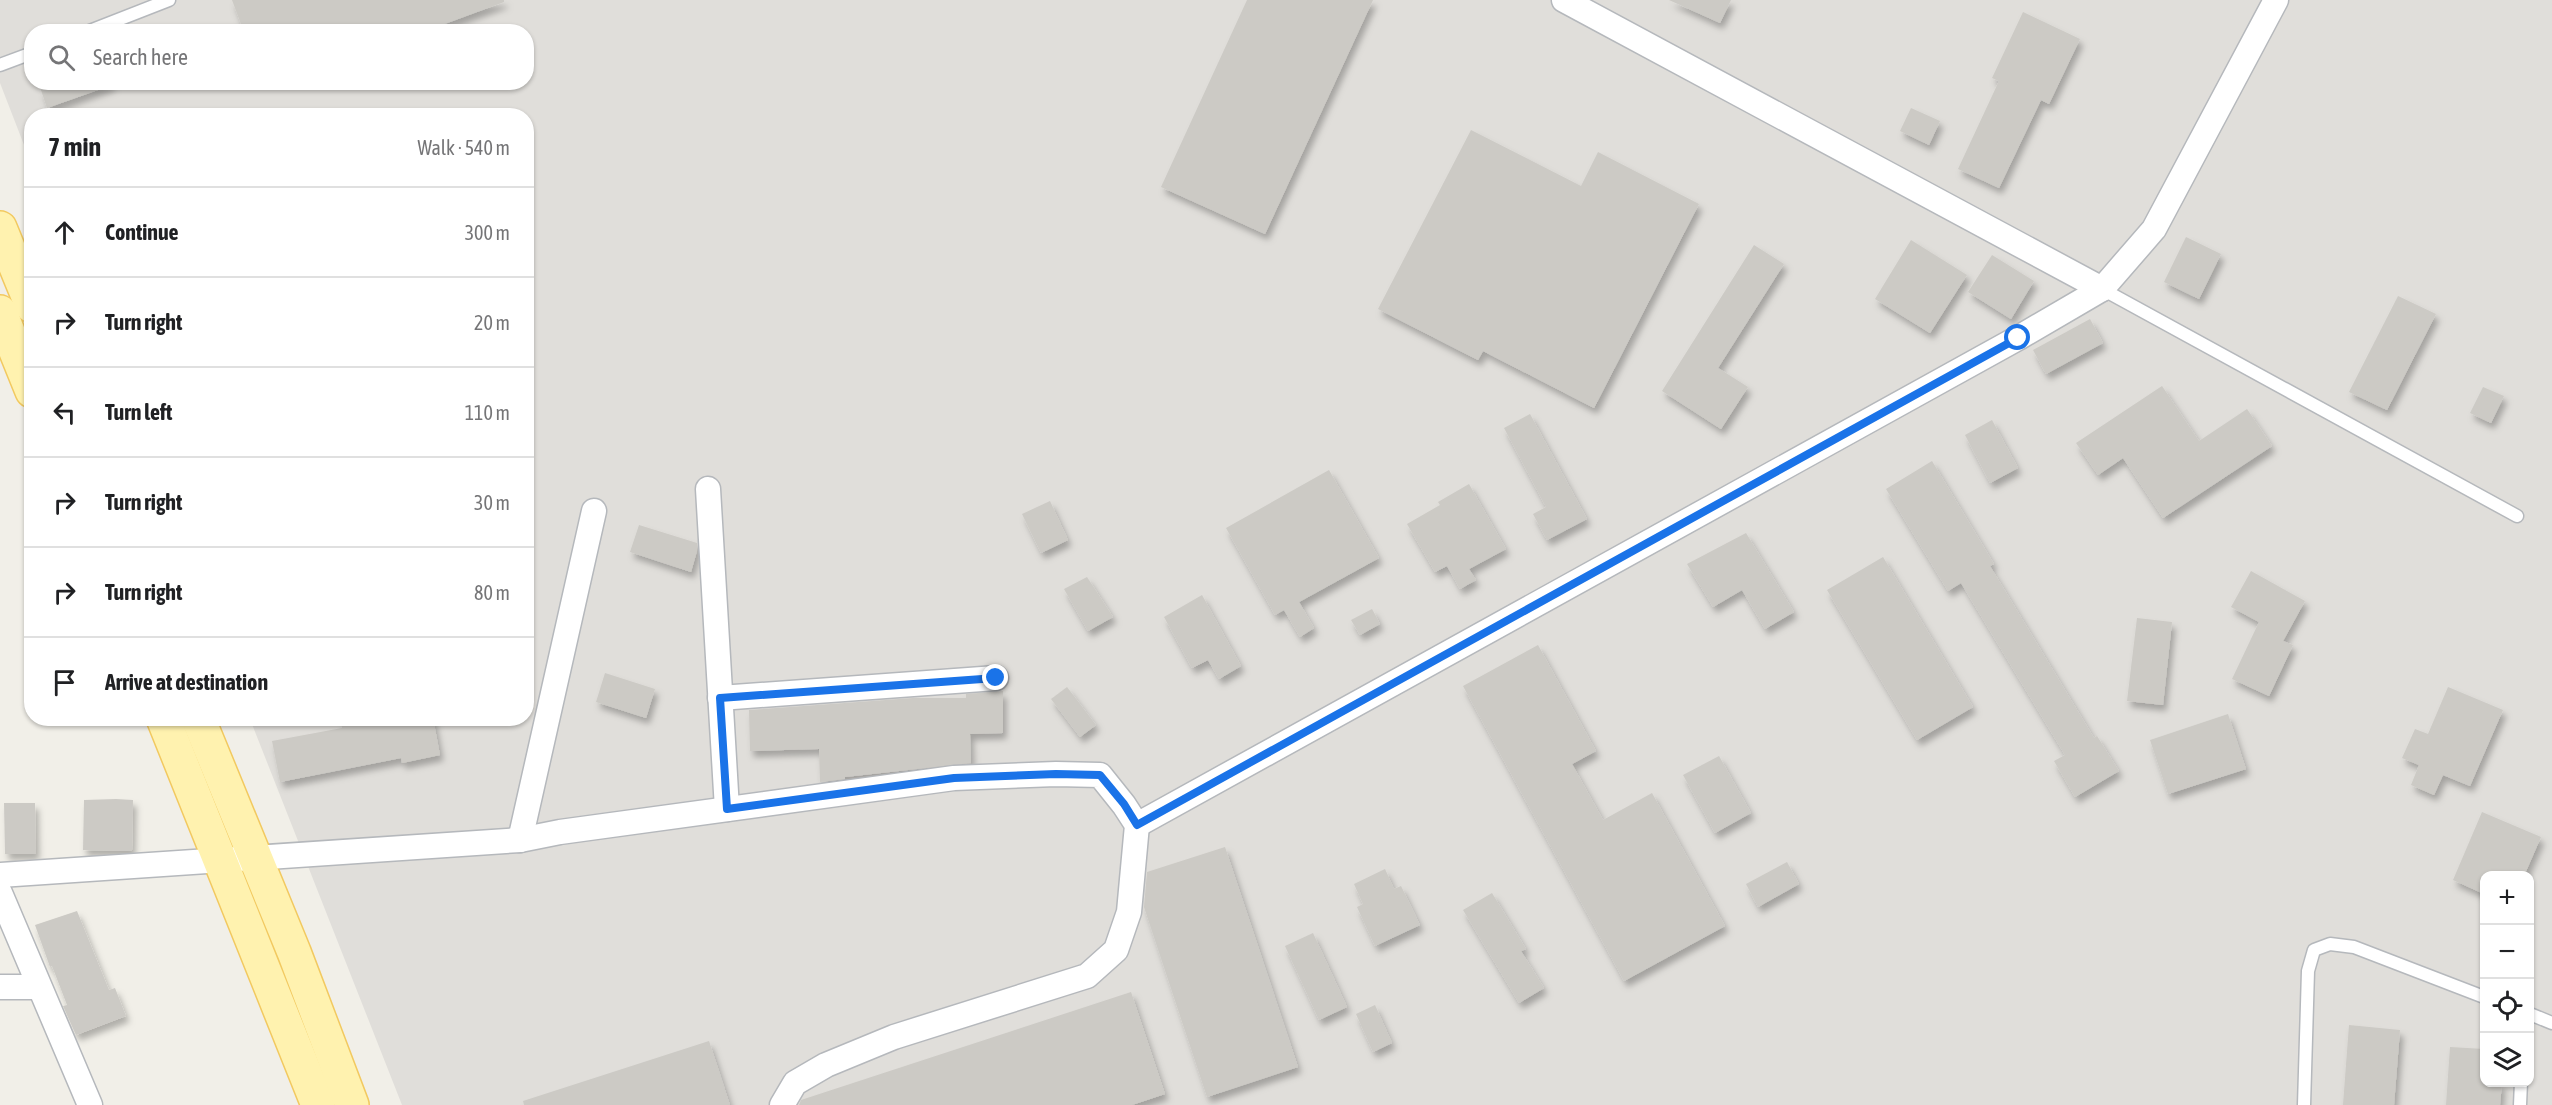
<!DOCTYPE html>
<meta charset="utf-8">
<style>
body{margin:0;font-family:"Asap Condensed",sans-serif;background:#f6f6f6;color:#202124}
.controls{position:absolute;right:18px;bottom:18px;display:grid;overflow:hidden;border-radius:12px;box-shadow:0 2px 4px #0004}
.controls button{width:54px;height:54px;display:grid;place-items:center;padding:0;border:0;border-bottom:2px solid #e0e0e0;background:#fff;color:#202124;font:30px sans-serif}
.stop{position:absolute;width:18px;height:18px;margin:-14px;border:4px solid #1a73e8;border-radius:50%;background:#fff}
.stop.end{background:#1a73e8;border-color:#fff;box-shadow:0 2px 6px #0008}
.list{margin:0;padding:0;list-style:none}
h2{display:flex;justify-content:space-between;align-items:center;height:78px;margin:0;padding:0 24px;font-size:26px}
h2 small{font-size:20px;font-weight:400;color:#757577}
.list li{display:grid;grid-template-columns:39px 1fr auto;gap:18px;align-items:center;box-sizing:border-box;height:90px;padding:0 24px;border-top:2px solid #e0e0e0}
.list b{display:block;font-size:22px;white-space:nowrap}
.list em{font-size:20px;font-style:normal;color:#757577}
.icon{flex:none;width:33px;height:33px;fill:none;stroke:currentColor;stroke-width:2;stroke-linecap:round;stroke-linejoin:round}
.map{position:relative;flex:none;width:2552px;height:1105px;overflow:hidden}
.search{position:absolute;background:#fff;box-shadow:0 2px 4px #0004;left:24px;top:24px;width:510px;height:66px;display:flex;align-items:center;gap:15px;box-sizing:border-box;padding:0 21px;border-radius:24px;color:#757577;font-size:22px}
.panel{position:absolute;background:#fff;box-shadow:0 2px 4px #0004;left:24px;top:108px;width:510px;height:618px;border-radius:24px}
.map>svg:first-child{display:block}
.industrial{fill:#e0deda;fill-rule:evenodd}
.building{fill:#cccac5;filter:url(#shadow)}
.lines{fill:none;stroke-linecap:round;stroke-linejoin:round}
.service-casing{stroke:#b5b8bc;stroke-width:15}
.minor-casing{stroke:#b5b8bc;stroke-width:27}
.primary-casing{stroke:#f2c960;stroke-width:36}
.service{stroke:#fff;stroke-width:12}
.minor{stroke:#fff;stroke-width:24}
.primary{stroke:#fff2af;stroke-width:33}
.route{stroke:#1a73e8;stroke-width:8}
</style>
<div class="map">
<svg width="2552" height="1105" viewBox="0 0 2552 1105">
<defs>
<filter id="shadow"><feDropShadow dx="3.5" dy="6" stdDeviation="3" flood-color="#0004"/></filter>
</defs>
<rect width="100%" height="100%" fill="#f1efe8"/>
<path class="industrial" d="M0,0H2552V1105H402L250,719L526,718V116H32L31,163L0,83ZM32,32H526V82H32ZM2484,876H2530V1082H2484Z"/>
<g class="building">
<polygon points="232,0 504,0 504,2 423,32 244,32"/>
<polygon points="1247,0 1373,0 1265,234 1161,187"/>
<polygon points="1669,0 1731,0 1720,23"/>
<polygon points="2023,12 2080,39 2049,104 2041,100 1999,188 1958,169 1999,81 1992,78"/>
<polygon points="62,82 112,82 112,85 47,108 41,90"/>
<polygon points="1911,108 1940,121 1929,145 1900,131"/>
<polygon points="1471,130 1581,186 1598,152 1699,204 1594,408 1483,351 1478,360 1378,309"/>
<polygon points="2186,237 2221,254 2199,299 2164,282"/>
<polygon points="1911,240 1967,275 1930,333 1875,299"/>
<polygon points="1754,245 1784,264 1718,368 1748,387 1721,429 1662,391"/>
<polygon points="1992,255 2034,281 2011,319 1968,292"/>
<polygon points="2398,296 2436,314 2387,410 2349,392"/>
<polygon points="2090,319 2103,343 2046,374 2033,350"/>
<polygon points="2162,386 2199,441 2247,409 2272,446 2163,518 2123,458 2098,475 2076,443"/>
<polygon points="2483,387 2504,396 2491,423 2470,413"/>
<polygon points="1530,414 1587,519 1547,540 1533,514 1546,507 1504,428"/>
<polygon points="1992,420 2018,468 1990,483 1965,435"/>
<polygon points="1932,461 1994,564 1990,566 2094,738 2097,736 2119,771 2075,797 2054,761 2065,755 1961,583 1948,591 1886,489"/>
<polygon points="1329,470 1379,558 1299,602 1314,628 1300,637 1284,610 1275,615 1226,528"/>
<polygon points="1469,484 1506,549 1469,569 1476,580 1460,589 1447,566 1435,572 1407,524 1440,505 1438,502"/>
<polygon points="1050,501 1068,540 1041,553 1022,514"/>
<polygon points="639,525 697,543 697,551 691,572 630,552"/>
<polygon points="1746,533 1794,612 1765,629 1742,590 1713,607 1687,564"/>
<polygon points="1883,557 1973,707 1917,740 1827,590"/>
<polygon points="2251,571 2305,601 2283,641 2293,645 2269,696 2232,679 2259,622 2231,607"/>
<polygon points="1087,577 1113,617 1088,631 1064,589"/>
<polygon points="1202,595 1241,666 1219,679 1208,660 1192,668 1164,617"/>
<polygon points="1372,609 1380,624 1360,635 1351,620"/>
<polygon points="2137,618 2172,622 2163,705 2127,701"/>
<polygon points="1538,645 1596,751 1572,764 1603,820 1652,793 1725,926 1624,981 1463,686"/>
<polygon points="605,673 655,689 646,718 596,702"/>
<polygon points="1067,687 1096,725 1080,737 1051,699"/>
<polygon points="2448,687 2503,710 2470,786 2443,775 2434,795 2411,785 2419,765 2402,758 2415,729 2428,734"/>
<polygon points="1003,691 1003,733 970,734 971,763 845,777 845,779 820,782 819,749 750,751 749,710 913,698 966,698 966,694"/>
<polygon points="2228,714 2246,769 2168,794 2150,740"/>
<polygon points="340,718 433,718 440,755 402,763 401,758 280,782 272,741 342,728"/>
<polygon points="1719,756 1751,813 1715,833 1683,775"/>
<polygon points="116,799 133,800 132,851 83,850 84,800"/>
<polygon points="4,803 35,803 36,854 5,854"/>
<polygon points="2482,812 2541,837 2524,876 2484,876 2484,894 2453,880"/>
<polygon points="1225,847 1298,1067 1207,1097 1144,907 1147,872"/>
<polygon points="1787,862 1799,884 1758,907 1746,884"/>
<polygon points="1385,869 1394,889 1401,886 1420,925 1375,946 1357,907 1363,904 1354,884"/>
<polygon points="1492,893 1526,949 1521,951 1544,988 1519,1003 1463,910"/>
<polygon points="77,911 109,990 115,988 126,1016 76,1035 63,1006 67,1005 52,966 50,967 35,925"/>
<polygon points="1313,933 1347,1007 1319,1020 1285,946"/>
<polygon points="1131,992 1165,1094 1132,1105 799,1105 801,1100"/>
<polygon points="1375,1005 1392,1043 1373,1052 1356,1014"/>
<polygon points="2349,1025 2400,1030 2394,1105 2343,1105"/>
<polygon points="709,1041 730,1105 524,1105 523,1101"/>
<polygon points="2450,1047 2484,1049 2484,1083 2502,1083 2500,1105 2446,1105"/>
</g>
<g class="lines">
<g class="service-casing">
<g id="service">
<polyline points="87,32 169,0"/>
<polyline points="0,65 32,53"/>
<polyline points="2102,289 2517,516"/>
<polyline points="2530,1014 2552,1023"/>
<polyline points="2304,1105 2308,971 2314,950 2330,944 2354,947 2484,997"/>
<polyline points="2520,1105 2521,1082"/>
</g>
</g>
<g class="minor-casing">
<g id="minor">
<polyline points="1564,0 2102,289"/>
<polyline points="708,489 727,809"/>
<polyline points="720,698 996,678"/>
<polyline points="1137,825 2018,338 2102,289 2154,229 2276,0"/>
<polyline points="520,840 594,511"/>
<polyline points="0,875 520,840 560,832 954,778 1056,774 1100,775 1124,805 1137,825 1129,912 1116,950 1087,976 894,1037 826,1065 795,1083 782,1105"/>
<polyline points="0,893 90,1105"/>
<polyline points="0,987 38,987"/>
</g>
</g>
<g class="primary-casing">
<g id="primary">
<polyline points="0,228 32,306"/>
<polyline points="0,312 32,391"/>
<polyline points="163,718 318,1105"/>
<polyline points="198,718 294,952 352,1105"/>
</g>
</g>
<use href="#service" class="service"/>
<use href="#minor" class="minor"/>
<use href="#primary" class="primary"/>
</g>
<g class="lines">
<polyline class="route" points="996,678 720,698 727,809 954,778 1056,774 1100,775 1124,804 1137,825 2018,338"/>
</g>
</svg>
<div class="controls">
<button>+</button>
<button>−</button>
<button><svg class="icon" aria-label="locate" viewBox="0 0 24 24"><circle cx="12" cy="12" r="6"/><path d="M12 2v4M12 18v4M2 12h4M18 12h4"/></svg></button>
<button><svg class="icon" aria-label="layers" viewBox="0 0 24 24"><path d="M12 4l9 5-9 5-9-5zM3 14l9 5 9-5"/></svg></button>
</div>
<div class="stop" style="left:2018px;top:338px"></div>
<div class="stop end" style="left:996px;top:678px"></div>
<div class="search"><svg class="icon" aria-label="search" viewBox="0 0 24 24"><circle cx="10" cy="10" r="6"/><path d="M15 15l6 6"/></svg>Search here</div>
<section class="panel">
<h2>7 min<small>Walk · 540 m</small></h2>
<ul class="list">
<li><svg class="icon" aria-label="ahead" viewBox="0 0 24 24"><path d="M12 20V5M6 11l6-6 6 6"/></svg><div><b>Continue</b></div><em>300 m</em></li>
<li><svg class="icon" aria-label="right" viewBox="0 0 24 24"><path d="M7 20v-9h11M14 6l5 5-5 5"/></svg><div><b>Turn right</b></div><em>20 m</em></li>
<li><svg class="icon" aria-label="left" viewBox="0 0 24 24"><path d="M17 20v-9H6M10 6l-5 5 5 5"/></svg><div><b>Turn left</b></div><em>110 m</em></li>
<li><svg class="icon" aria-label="right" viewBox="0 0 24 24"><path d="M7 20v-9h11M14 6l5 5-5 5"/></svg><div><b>Turn right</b></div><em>30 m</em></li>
<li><svg class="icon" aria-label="right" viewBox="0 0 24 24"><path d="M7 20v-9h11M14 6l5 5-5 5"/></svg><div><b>Turn right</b></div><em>80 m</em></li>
<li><svg class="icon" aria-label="arrive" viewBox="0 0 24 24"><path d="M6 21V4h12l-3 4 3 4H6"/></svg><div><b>Arrive at destination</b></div></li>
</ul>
</section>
</div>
